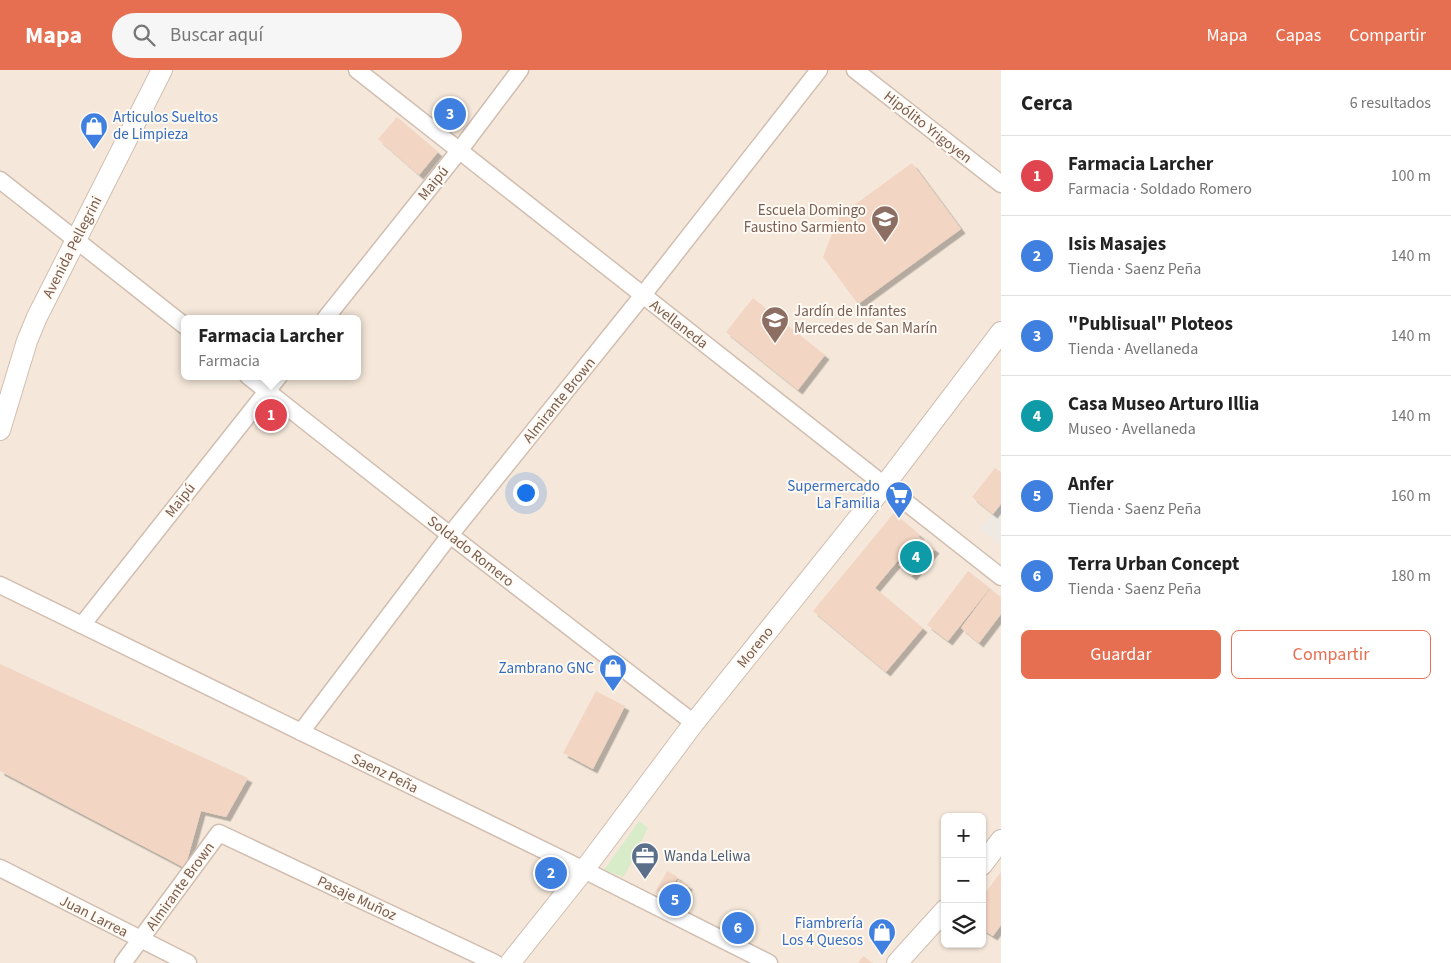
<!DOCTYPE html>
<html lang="es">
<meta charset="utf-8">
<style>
body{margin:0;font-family:"Source Sans 3",sans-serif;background:#f6f6f6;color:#222}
.controls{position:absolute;right:15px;bottom:15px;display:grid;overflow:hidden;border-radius:8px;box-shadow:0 1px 4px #0004}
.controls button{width:45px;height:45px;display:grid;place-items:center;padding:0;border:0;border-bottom:1px solid #e0e0e0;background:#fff;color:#222;font:25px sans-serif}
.you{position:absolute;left:525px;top:422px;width:18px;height:18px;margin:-12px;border:4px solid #fff;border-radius:50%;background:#1a73e8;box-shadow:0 0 0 8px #1a73e833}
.badge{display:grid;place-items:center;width:32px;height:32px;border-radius:50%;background:#e76f51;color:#fff;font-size:16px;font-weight:700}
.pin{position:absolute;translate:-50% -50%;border:2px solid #fff;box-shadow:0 1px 5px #0006}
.popup{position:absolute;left:181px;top:245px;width:180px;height:65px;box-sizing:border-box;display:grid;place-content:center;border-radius:8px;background:#fff;filter:drop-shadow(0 1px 4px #0005);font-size:16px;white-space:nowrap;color:#767676}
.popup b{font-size:19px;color:#222}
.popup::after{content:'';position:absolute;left:50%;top:100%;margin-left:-10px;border:10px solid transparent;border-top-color:#fff}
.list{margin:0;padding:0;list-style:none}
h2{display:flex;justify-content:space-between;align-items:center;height:65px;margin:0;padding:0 20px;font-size:21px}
h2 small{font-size:16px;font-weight:400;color:#767676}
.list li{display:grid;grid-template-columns:32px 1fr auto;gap:15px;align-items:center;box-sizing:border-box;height:80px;padding:0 20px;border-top:1px solid #e0e0e0}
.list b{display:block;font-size:19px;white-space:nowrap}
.list p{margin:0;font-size:16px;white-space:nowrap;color:#767676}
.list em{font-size:16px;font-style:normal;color:#767676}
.actions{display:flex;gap:10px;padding:15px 20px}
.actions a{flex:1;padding:11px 0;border:1px solid #e76f51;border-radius:8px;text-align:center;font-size:18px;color:#e76f51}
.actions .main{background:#e76f51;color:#fff}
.icon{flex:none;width:28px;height:28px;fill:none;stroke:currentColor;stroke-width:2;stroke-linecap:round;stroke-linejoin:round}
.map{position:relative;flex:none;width:1001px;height:893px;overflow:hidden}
header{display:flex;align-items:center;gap:30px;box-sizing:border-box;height:70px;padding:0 25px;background:#e76f51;color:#fff}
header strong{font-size:24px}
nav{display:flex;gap:28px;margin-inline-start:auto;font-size:18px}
.search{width:350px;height:45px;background:#f6f6f6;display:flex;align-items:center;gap:12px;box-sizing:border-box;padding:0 18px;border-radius:28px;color:#767676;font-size:19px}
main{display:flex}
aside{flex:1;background:#fff}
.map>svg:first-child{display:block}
.residential{fill:#f5e8da;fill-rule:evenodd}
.industrial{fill:#efe9e4}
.green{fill:#d8ecc9}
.building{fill:#f3d5c3;filter:url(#shadow)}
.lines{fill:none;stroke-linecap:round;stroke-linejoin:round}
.minor-casing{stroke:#d1beb0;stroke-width:19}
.tertiary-casing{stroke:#d1beb0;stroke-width:22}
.minor{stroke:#fff;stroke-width:16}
.tertiary{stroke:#fff;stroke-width:20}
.labels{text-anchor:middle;stroke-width:4;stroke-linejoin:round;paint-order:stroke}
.shop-label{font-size:15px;fill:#366cbe;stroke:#fffaf3;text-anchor:end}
.street-label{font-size:15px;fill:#7a5c4d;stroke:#fffaf3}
.education-label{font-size:15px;fill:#785e54;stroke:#fffaf3;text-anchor:end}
.service-label{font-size:15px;fill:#4e5e75;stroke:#fffaf3;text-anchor:start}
</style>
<header>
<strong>Mapa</strong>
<div class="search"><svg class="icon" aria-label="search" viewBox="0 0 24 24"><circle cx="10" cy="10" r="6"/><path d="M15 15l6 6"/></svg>Buscar aquí</div>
<nav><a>Mapa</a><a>Capas</a><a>Compartir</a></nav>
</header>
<main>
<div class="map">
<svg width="1001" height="893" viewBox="0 0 1001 893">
<defs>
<filter id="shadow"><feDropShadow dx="4.5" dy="4.5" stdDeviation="0" flood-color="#0004"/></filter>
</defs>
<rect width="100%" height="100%" fill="#fdf6ec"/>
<path class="residential" d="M0,0H1001V893H0ZM185,249H357V306H185ZM945,747H982V874H945Z"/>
<polygon class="industrial" points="1001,434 1001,475 980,459"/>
<polygon class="green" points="639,751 648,758 624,807 604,800"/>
<g class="building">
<polygon points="397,47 438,82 419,105 378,69"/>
<polygon points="912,93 961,159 858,234 823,187 839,146"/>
<polygon points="753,228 825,285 798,320 726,262"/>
<polygon points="995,398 1001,402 1001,434 993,444 972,427"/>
<polygon points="894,443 920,465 918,466 935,479 912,506 898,495 917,468 875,518 923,558 886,602 813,541"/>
<polygon points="968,501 990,518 948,571 927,555"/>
<polygon points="990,519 1001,527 1001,544 979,573 961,558"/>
<polygon points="0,594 248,708 226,747 201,741 185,798 0,701"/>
<polygon points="596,621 625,636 593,699 563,683"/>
<polygon points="667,801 678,807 666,827 656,821"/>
<polygon points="1001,802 1001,855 993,866 982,859 982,827"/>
<polygon points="678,810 688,815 680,833 670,828"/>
<polygon points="863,886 873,893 858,893"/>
</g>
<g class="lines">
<g class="minor-casing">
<g id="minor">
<polyline points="357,0 1001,507"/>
<polyline points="855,0 1001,114"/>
<polyline points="0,110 185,256"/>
<polyline points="325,249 459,81 520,0"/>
<polyline points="248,306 450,465 694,653"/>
<polyline points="0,515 584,800 769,893"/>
<polyline points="82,555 279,306"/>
<polyline points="301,662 450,465 643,225 819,0"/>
<polyline points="0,798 188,893"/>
<polyline points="123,893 219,763 495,893"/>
</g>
</g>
<g class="tertiary-casing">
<g id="tertiary">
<polyline points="0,360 27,271 37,247 162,0"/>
<polyline points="982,795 1001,770"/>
<polyline points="510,893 584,800 694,653 884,416 1001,262"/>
<polyline points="897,893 945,840"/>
</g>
</g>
<use href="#minor" class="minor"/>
<use href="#tertiary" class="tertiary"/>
</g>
<defs>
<g id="shop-pin" transform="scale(1.4375)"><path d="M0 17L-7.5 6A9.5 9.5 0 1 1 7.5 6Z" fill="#3f7fe0" stroke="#fffaf3"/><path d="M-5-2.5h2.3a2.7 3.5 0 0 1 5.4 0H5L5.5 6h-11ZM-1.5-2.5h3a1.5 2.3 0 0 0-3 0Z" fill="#fff"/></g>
<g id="school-pin" transform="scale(1.4375)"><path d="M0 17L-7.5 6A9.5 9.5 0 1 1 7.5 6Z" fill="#8d6e63" stroke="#fffaf3"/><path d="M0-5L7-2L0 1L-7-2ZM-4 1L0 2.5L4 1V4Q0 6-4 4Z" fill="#fff"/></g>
<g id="supermarket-pin" transform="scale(1.4375)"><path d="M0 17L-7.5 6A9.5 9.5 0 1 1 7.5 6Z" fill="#3f7fe0" stroke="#fffaf3"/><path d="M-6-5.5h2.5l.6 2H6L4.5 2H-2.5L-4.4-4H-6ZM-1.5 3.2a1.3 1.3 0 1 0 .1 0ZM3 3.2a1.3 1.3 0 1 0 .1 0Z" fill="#fff"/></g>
<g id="office-pin" transform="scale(1.4375)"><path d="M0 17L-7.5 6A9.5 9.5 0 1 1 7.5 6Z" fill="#5c6f8a" stroke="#fffaf3"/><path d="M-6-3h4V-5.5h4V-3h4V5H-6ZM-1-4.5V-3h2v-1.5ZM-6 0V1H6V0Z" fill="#fff"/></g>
</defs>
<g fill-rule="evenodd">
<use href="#shop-pin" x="94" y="56"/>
<use href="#school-pin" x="885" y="149"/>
<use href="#school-pin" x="775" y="250"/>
<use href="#supermarket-pin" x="899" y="425"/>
<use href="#shop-pin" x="613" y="598"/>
<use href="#office-pin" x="645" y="786"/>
<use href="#shop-pin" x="882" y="862"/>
</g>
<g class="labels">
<g class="shop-label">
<text x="113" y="52" text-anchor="start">Articulos Sueltos<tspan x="113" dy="17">de Limpieza</tspan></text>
<text x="880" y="421">Supermercado<tspan x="880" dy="17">La Familia</tspan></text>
<text x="594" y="603">Zambrano GNC</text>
<text x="863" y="858">Fiambrería<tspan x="863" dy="17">Los 4 Quesos</tspan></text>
</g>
<g class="street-label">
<text transform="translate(928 57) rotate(38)" y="5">Hipólito Yrigoyen</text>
<text transform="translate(433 113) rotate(-51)" y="5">Maipú</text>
<text transform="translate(72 177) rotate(-63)" y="5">Avenida Pellegrini</text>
<text transform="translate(679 254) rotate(38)" y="5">Avellaneda</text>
<text transform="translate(559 330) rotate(-51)" y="5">Almirante Brown</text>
<text transform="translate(180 430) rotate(-52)" y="5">Maipú</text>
<text transform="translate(471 481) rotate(38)" y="5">Soldado Romero</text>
<text transform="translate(755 577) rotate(-51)" y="5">Moreno</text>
<text transform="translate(385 703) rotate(26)" y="5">Saenz Peña</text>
<text transform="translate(180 816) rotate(-54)" y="5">Almirante Brown</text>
<text transform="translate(357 828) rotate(25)" y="5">Pasaje Muñoz</text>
<text transform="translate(94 846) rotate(27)" y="5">Juan Larrea</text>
</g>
<g class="education-label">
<text x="866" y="145">Escuela Domingo<tspan x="866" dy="17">Faustino Sarmiento</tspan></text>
<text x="794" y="246" text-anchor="start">Jardín de Infantes<tspan x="794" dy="17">Mercedes de San Marín</tspan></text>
</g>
<g class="service-label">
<text x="664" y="791">Wanda Leliwa</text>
</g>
</g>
</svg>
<div class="controls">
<button>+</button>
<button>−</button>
<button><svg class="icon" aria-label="layers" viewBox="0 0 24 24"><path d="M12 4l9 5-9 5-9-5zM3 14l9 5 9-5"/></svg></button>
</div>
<div class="you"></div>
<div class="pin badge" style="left:271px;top:345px;background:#e0444e">1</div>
<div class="popup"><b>Farmacia Larcher</b>Farmacia</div>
<div class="pin badge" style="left:551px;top:803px;background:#3f7fe0">2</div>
<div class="pin badge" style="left:450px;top:44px;background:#3f7fe0">3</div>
<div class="pin badge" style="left:916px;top:487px;background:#0f9aa8">4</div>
<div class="pin badge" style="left:675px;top:830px;background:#3f7fe0">5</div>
<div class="pin badge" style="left:738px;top:858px;background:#3f7fe0">6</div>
</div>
<aside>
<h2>Cerca<small>6 resultados</small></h2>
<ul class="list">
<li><span class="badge" style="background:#e0444e">1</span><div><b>Farmacia Larcher</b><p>Farmacia · Soldado Romero</p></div><em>100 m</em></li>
<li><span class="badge" style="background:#3f7fe0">2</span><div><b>Isis Masajes</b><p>Tienda · Saenz Peña</p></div><em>140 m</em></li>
<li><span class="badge" style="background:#3f7fe0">3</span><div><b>&quot;Publisual&quot; Ploteos</b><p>Tienda · Avellaneda</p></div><em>140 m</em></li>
<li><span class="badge" style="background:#0f9aa8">4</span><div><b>Casa Museo Arturo Illia</b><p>Museo · Avellaneda</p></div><em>140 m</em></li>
<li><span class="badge" style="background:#3f7fe0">5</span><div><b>Anfer</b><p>Tienda · Saenz Peña</p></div><em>160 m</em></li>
<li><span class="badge" style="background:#3f7fe0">6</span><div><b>Terra Urban Concept</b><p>Tienda · Saenz Peña</p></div><em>180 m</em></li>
</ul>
<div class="actions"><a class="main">Guardar</a><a>Compartir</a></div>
</aside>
</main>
